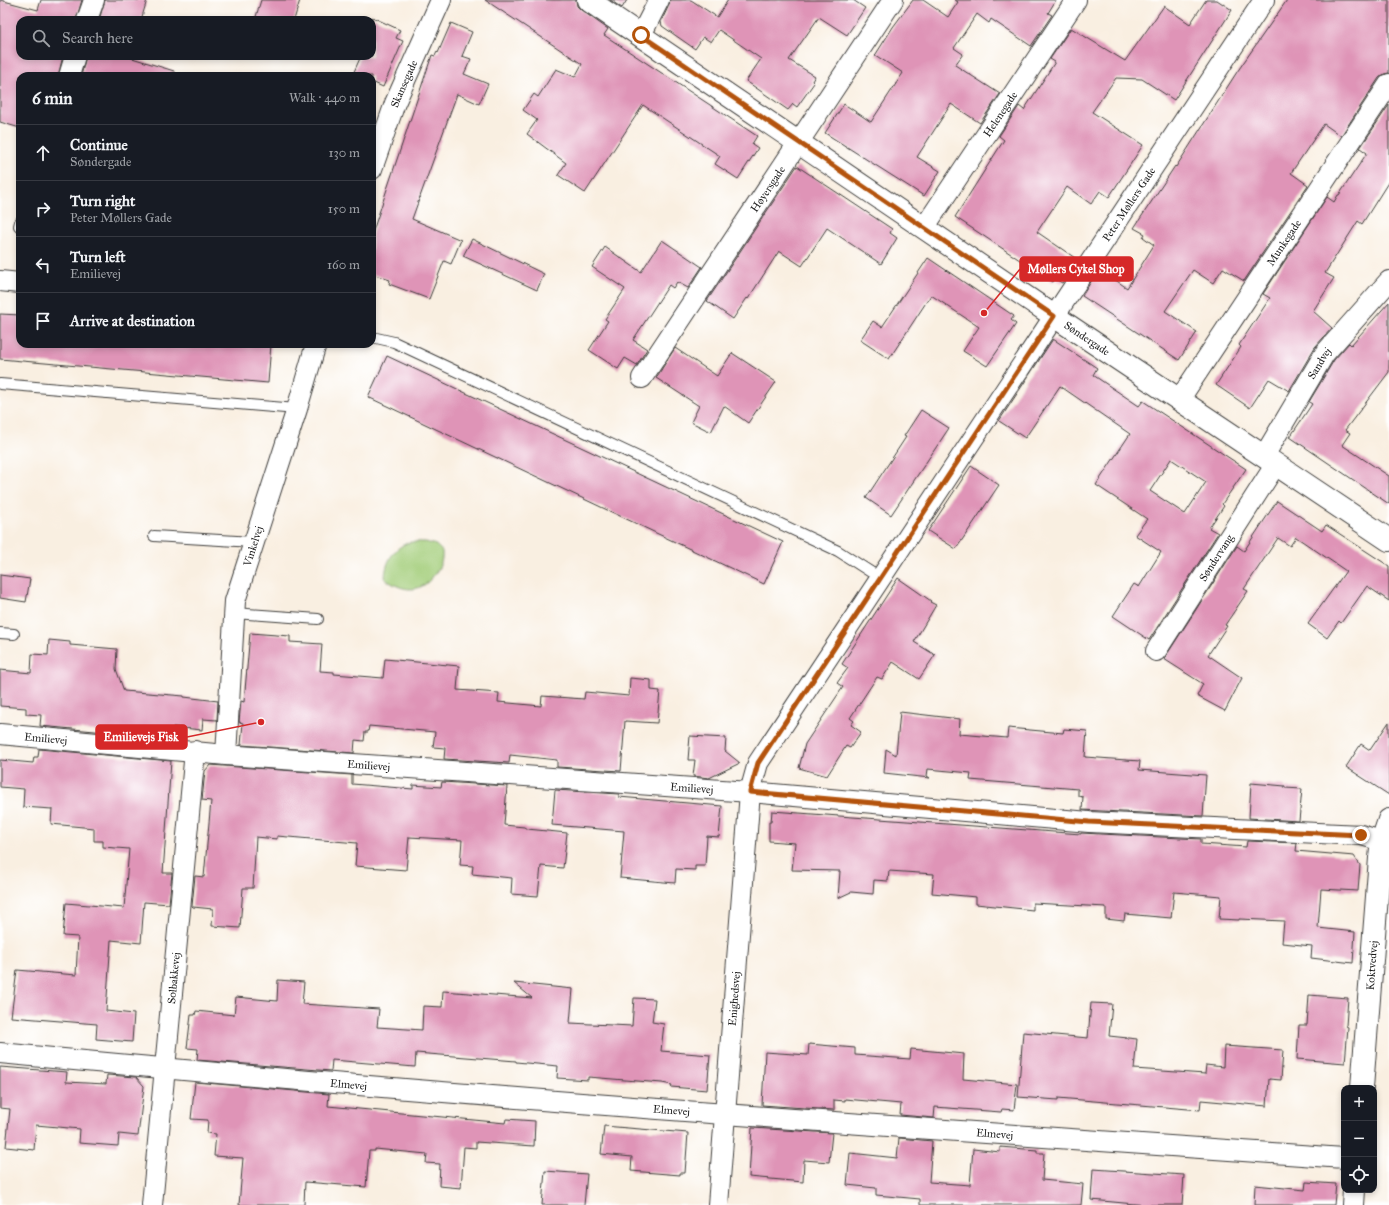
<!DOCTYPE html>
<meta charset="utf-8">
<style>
body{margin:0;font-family:"IM FELL Great Primer",serif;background:#242831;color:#f1f3f6}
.controls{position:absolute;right:12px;bottom:12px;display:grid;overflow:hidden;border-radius:8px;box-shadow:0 2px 6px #0003}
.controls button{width:36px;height:36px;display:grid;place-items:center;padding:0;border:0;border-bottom:1px solid #363941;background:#171b24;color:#f1f3f6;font:20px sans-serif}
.stop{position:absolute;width:12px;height:12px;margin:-9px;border:3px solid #b45309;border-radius:50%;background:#fff}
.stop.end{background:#b45309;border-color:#fff;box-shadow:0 1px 4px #0008}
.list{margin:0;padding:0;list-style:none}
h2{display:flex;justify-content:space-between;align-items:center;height:52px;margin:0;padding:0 16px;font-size:17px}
h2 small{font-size:13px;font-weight:400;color:#9ea1a6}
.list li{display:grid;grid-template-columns:26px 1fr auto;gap:12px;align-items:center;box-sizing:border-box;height:56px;padding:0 16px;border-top:1px solid #363941}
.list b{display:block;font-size:15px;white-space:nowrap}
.list p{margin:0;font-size:13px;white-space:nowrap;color:#9ea1a6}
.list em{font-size:13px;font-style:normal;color:#9ea1a6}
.icon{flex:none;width:22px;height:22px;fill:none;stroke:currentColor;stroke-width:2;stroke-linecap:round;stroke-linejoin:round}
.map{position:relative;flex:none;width:1389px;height:1205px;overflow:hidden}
.search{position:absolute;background:#171b24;box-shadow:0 2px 6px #0003;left:16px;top:16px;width:360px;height:44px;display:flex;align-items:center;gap:10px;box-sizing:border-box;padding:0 14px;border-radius:12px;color:#9ea1a6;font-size:15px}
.panel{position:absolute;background:#171b24;box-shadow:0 2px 6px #0003;left:16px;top:72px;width:360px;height:276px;border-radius:12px}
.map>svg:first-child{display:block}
.green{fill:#a3cd79;stroke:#60744a}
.building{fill:#df94b7;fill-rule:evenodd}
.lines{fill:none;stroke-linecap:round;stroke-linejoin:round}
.service-casing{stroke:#3d3c3a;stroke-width:12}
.minor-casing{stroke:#3d3c3a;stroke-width:22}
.tertiary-casing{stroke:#3d3c3a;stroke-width:24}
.service{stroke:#fff;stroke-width:10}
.minor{stroke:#fff;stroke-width:20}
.tertiary{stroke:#fff;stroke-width:22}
.route{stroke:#b45309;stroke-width:5}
.labels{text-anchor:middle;stroke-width:4;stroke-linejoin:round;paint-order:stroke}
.street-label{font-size:11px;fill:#1c1c1c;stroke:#fff}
.leader{fill:none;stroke:#d62828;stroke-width:1.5}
.callout-dot{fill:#d62828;stroke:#fff;stroke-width:1.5}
.callout{fill:#d62828;stroke:#d62828;stroke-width:1.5}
.callout-label{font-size:12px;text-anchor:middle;font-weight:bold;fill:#fff}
</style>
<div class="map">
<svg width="1389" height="1205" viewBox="0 0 1389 1205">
<rect width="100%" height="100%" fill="#fff"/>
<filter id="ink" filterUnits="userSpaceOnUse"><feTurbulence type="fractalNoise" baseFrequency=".025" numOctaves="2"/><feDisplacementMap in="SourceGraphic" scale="8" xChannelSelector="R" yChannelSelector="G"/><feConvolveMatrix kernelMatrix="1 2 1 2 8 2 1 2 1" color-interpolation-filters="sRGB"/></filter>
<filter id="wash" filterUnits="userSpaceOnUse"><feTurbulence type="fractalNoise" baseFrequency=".012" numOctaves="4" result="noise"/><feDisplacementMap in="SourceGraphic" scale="16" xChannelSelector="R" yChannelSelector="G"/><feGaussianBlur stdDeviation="0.9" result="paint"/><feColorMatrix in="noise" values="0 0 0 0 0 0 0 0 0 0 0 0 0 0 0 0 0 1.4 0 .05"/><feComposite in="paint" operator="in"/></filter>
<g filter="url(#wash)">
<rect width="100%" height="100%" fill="#f9efe1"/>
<path class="green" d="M426,542L436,545L442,551C443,561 440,567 434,575C420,595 402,591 385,579C385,564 392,549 407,543C412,541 421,542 426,542Z"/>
<g id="blocks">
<g class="building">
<polygon points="0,0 38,10 41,0 82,0 76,20 20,20 20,56 63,56 58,76 20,76 20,128 0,122"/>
<polygon points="105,0 147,0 141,20 99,20"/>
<polygon points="261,0 300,0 294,20 255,20"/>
<polygon points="485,0 576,0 577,6 581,10 608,29 604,35 757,136 752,144 758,148 738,179 715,164 720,156 643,105 585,193 558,175 566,163 527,134 537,120 523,110 534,94 538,97 556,69 575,77 582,64"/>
<polygon points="610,0 627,0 622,8"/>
<polygon points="670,0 691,0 717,17 728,0 853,0 865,8 847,35 819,17 789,60 815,76 812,81 814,83 797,107 793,104 788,110 746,81 761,59 719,30 711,42 703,37 695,49 662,26 661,22 669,5"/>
<polygon points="913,0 923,0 948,17 958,2 955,0 1056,0 1048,13 1052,15 1031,46 991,19 989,23 977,14 954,48 963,54 955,65 1000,94 980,123 951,104 917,157 940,171 924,196 825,133 844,104 871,122 903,73 875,55 876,54 893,27"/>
<polygon points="1206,0 1217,0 1232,10 1174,100 1142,79 1116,78 1092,112 1143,145 1109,197 1100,191 1091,204 1067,187 1037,232 1078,260 1062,283 1055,279 1053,282 955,217 1004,140 999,136 1019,106 1024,110 1055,62 1050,59 1071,28 1125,61 1164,6 1190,24"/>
<polygon points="1287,0 1389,0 1389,73 1384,74 1379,78 1341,136 1324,124 1291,173 1308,185 1244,281 1223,268 1213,283 1193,270 1165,311 1197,332 1179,360 1082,296 1097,272 1099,274 1101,270 1127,288 1154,245 1143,237 1145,234 1134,228 1175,166 1176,167 1237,72"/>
<polygon points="372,17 400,30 396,38 403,41 383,87 372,82 372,76 358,76 353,74 361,56 372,56"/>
<polygon points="451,23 472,32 462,56 471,59 464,74 488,84 479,104 457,94 412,219 461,240 451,264 444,261 429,299 389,284 390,280 372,274 372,234 432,55 435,56 437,52 438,53"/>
<polygon points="86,56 130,56 129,57 174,71 173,76 81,76"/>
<polygon points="1389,105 1389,181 1362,224 1358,221 1325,273 1334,278 1313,311 1332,328 1315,347 1289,391 1269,379 1250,408 1216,385 1241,347 1239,345 1270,298 1263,294 1327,197 1334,202 1338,195 1339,195 1367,153 1360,148"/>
<polygon points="797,166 892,229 890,233 897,238 881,264 827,228 802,266 779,251 748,299 747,298 733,319 707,301"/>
<polygon points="472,239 544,274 537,290 463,256"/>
<polygon points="662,240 702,267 688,288 677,282 673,288 669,285 633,340 647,349 637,365 625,358 618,369 589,350 608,321 605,319 625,289 592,267 605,247 641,272"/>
<polygon points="928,258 1014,316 1011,320 1016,324 987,366 963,351 979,327 931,295 889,359 860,340 873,321 882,327"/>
<polygon points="1389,302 1389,372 1345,430 1350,433 1342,445 1389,476 1389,504 1290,437 1312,404 1309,402 1334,360 1349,343 1351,345"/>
<polygon points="0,314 20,315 20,344 271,344 268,383 0,359"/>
<path d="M1053,339L1097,368L1093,375L1139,406L1143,401L1246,469L1222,504L1224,506L1209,528L1218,533L1149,640L1113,616L1134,584L1139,587L1161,552L1135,535L1147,519L1096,485L1130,434L1060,386L1025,438L999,421ZM1171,459L1206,482L1185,514L1150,491Z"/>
<polygon points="675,348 717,376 732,353 776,382 748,423 724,406 711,432 691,422 699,406 656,378"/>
<polygon points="387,356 783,542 764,584 368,397"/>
<polygon points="921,410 949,428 891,515 866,498 906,437 904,436"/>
<polygon points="971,466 999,485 956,549 928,531"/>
<polygon points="1277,501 1322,531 1326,525 1389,566 1389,601 1367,586 1341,623 1339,621 1327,638 1308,624 1346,571 1296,537 1290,546 1278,538 1244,589 1248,591 1225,625 1227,626 1208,655 1242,678 1225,711 1197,696 1203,684 1164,659 1237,546 1244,551"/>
<polygon points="0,575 30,579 26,602 0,598"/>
<polygon points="898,578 931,601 930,602 936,605 914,642 935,655 919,679 893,662 882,679 877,677 850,718 854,721 851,725 861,732 850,748 846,746 827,776 799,768 805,744 843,687 837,683 848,668 842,664"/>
<polygon points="250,633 290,636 290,642 322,644 320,671 334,672 334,674 383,678 385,659 459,666 457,690 499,693 498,702 541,706 542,696 584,699 585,692 629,696 630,678 651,680 651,690 660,691 657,723 625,721 621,771 557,767 557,760 510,755 509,763 444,759 445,748 433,747 435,732 369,726 368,732 365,732 364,741 355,740 354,753 241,745 243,723 239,722 241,701 244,702"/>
<polygon points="49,640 70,642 70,645 117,649 116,669 124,691 184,696 184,697 218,701 217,720 203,719 202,730 173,727 172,738 40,726 41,715 26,714 26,708 0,706 0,670 31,673 32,654 48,655"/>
<polygon points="900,712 960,719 959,734 1007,738 1008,728 1063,733 1064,729 1087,731 1085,757 1140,761 1139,770 1206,775 1203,816 1082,810 1083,797 1078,796 1078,789 970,780 971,773 928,769 927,776 930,778 884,773 886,749 896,755"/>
<polygon points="1389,722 1389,795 1346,767 1361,744 1370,750"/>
<polygon points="690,736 726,738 725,751 740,763 709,778 693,776 695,760 688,760"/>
<polygon points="39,749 171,761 163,873 172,873 169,904 144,902 141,943 111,940 106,1011 134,1014 132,1042 96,1039 97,1024 11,1017 17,970 76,975 78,937 63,936 66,903 124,908 129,849 103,847 103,841 94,841 94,828 51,824 52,809 23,807 24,789 0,787 0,760 33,763 34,757 38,757"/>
<polygon points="210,765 352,775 352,784 413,789 413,785 441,787 442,782 507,786 504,825 524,827 527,829 567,833 563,868 541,866 538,896 511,894 512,878 472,874 473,866 460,865 462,840 409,837 406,870 355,866 357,843 277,836 277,839 256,837 253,888 243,888 240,928 212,926 213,909 193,907 192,906 195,876 204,877 211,801 202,800 205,771"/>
<polygon points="1251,783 1285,786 1285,788 1302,789 1299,821 1249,818"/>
<polygon points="555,790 619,794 619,797 722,806 719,837 707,836 705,866 695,866 695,870 676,869 675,883 620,878 624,831 552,825"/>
<polygon points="772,811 1081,834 1081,833 1201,839 1201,844 1246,847 1247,841 1297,843 1296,851 1354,856 1360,865 1358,891 1321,889 1318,928 1355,932 1353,963 1311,958 1312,946 1282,943 1284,921 1239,919 1239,920 1219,919 1221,896 1174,892 1171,918 1125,914 1124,921 1106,919 1106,907 1033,903 1033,910 976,904 976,897 932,893 934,874 889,871 888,881 874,880 873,894 851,892 838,898 840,871 792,870 795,843 769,841 769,822 771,822"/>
<polygon points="278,980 304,982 302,1004 379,1009 377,1027 422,1030 423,1006 442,1007 443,991 532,998 514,983 573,989 570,1023 632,1026 634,998 655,999 652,1022 664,1024 661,1051 710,1055 707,1090 671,1087 672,1085 662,1083 588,1077 588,1080 557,1078 558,1066 516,1062 516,1061 416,1053 415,1067 332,1060 331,1071 197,1060 198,1049 187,1048 191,1015 195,1015 196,1011 234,1015 236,997 277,1001"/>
<polygon points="1309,995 1348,998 1346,1026 1348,1027 1345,1063 1297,1059 1299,1025 1307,1025"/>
<polygon points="1091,1003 1112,1004 1109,1036 1137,1039 1134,1069 1205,1074 1206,1065 1223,1067 1224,1046 1283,1050 1281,1080 1269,1079 1267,1106 1201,1100 1200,1110 1058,1098 1058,1100 1018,1097 1023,1032 1088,1038"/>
<polygon points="809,1044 855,1048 855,1055 910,1059 911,1049 964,1054 963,1079 1017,1084 1014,1110 1002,1109 1001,1112 935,1107 934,1118 900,1115 901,1104 845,1099 845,1101 834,1100 834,1110 762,1105 765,1052 808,1055"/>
<polygon points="0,1067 67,1072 66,1082 106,1084 107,1075 136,1077 144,1086 138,1136 119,1134 118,1146 79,1143 80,1129 36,1125 34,1150 6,1147 10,1109 0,1108"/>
<polygon points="195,1082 329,1094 328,1106 505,1123 506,1119 535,1121 534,1146 476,1142 476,1148 464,1147 461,1188 439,1186 440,1164 426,1163 427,1154 375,1149 375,1151 369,1151 366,1187 305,1182 304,1205 239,1205 243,1158 214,1156 216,1134 207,1133 208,1120 191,1119"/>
<polygon points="604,1126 688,1133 685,1173 680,1173 680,1175 631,1171 632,1157 601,1154"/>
<polygon points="752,1128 832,1133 829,1162 804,1160 803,1182 749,1177"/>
<polygon points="899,1138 932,1141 929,1182 970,1185 973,1149 1000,1152 1000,1147 1037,1150 1037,1153 1044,1153 1042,1180 1083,1184 1081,1205 920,1205 920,1199 876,1195 876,1188 847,1185 850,1153 897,1158"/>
<polygon points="1093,1169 1184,1175 1182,1205 1146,1205 1091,1200"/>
<polygon points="545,1171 587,1174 584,1205 542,1205"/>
<polygon points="1306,1182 1336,1184 1334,1205 1254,1205 1255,1185 1305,1190"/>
</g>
</g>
</g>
<g filter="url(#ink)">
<use href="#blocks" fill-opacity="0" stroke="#3d3c3a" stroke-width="1"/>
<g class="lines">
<g class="service-casing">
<g id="service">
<polyline points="19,226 20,222"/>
<polyline points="372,337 394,342 838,551 880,578"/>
<polyline points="0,384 297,409"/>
<polyline points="154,536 253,542"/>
<polyline points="234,613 318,619"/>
<polyline points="0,633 14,634"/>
</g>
</g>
<g class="minor-casing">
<g id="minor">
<polyline points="87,20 94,0"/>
<polyline points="641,35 659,0"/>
<polyline points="69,76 75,56"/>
<path id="s1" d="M372,169L395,103L441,0"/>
<path id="s2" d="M924,228L1076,0"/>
<polyline points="0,281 20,283"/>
<path id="s3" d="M642,378L893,0"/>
<path id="s4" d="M1179,400L1389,84"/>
<path id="s5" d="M1264,456L1325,353L1389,281"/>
<path id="s6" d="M1156,651L1276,464"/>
<path id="s7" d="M0,734L226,755L750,792L1089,822L1361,835L1382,841"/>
<path id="s8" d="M226,755L235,601L297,409L316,344"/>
<path id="s9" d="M0,1053C447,1096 896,1127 1344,1158"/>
<path id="s10" d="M152,1205L195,751"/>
<path id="s11" d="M718,1205L750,792L758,763L1264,0"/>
</g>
</g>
<g class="tertiary-casing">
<g id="tertiary">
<path id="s12" d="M588,0L1054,316L1389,540"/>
<path id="s13" d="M1362,1088L1380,858L1382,841L1389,820"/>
<polyline points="1353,1205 1354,1190"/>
</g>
</g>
<use href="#service" class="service"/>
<use href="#minor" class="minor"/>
<use href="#tertiary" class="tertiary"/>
</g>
</g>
<g class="lines" filter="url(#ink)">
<polyline class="route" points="641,35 1054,316 758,763 750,792 1089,822 1361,835"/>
</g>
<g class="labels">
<g class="street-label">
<text dy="4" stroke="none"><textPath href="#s1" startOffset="91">Skansegade</textPath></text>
<text dy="4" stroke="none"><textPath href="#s2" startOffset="137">Helenegade</textPath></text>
<text dy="4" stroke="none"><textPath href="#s3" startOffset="227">Høyersgade</textPath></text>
<text dy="4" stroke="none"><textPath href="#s11" startOffset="1115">Peter Møllers Gade</textPath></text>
<text dy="4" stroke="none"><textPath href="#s4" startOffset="189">Munkegade</textPath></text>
<text dy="4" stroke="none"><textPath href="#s12" startOffset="603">Søndergade</textPath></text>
<text dy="4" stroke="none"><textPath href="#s5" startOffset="108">Sandvej</textPath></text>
<text dy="4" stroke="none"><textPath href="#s8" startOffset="212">Vinkelvej</textPath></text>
<text dy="4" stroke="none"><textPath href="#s6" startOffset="111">Søndervang</textPath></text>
<text dy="4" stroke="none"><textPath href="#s7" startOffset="46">Emilievej</textPath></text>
<text dy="4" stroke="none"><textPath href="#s7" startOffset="370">Emilievej</textPath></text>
<text dy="4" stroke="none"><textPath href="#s7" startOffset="694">Emilievej</textPath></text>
<text dy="4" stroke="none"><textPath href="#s13" startOffset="123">Koktvedvej</textPath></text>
<text dy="4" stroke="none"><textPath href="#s10" startOffset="228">Solbakkevej</textPath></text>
<text dy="4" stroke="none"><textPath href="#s11" startOffset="207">Enighedsvej</textPath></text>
<text dy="4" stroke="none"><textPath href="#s9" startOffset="350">Elmevej</textPath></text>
<text dy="4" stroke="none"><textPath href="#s9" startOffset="674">Elmevej</textPath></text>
<text dy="4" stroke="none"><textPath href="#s9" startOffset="998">Elmevej</textPath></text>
</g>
</g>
<path class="leader" d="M984 313L1020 269M261 722L187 737"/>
<g class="callout-dot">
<circle cx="984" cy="313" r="4"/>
<circle cx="261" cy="722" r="4"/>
</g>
<g class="callout">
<rect x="1020" y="257" width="113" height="24" rx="4"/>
<rect x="96" y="725" width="91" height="24" rx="4"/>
</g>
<g class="callout-label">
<text x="1076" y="273">Møllers Cykel Shop</text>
<text x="141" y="741">Emilievejs Fisk</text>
</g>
</svg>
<div class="controls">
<button>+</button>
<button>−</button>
<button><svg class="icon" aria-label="locate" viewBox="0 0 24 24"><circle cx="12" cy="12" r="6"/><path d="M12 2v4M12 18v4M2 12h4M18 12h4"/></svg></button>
</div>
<div class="stop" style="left:641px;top:35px"></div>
<div class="stop end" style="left:1361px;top:835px"></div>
<div class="search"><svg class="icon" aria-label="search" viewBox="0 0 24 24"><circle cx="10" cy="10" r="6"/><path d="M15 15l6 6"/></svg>Search here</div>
<section class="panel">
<h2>6 min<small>Walk · 440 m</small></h2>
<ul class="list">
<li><svg class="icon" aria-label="ahead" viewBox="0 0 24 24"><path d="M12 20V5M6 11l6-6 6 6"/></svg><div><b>Continue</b><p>Søndergade</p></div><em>130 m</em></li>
<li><svg class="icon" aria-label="right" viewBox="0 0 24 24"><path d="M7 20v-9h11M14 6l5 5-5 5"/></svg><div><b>Turn right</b><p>Peter Møllers Gade</p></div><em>150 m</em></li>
<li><svg class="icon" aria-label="left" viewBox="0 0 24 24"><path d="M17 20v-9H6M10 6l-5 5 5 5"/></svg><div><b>Turn left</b><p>Emilievej</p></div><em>160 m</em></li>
<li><svg class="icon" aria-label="arrive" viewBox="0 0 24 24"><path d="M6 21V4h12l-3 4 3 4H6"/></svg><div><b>Arrive at destination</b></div></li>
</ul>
</section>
</div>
